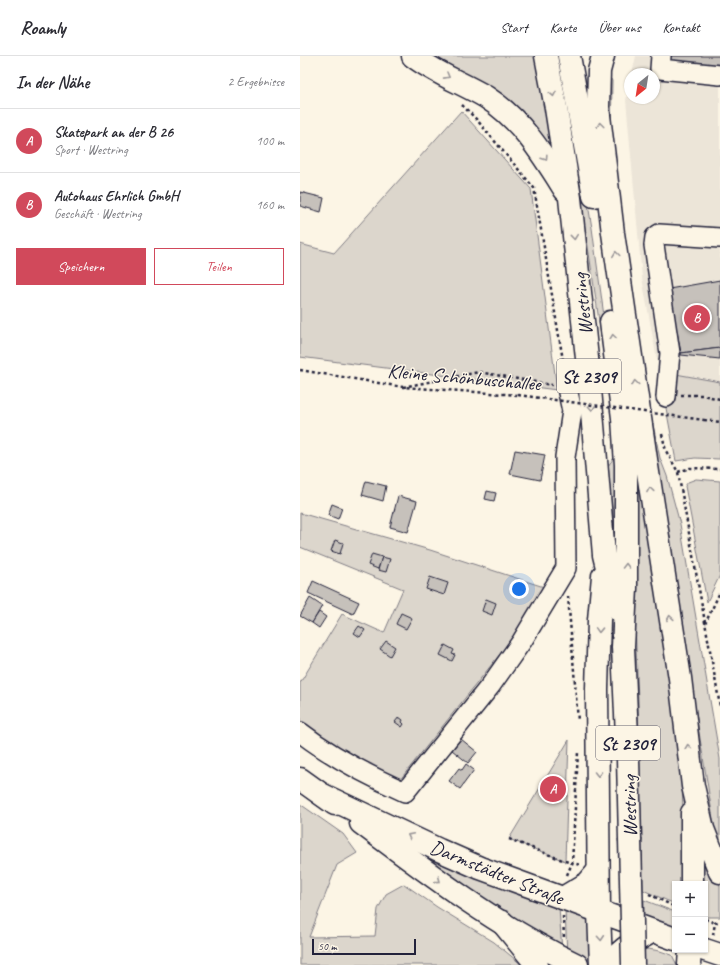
<!DOCTYPE html>
<html lang="de">
<meta charset="utf-8">
<style>
body{margin:0;font-family:Caveat,sans-serif;background:#f7f7f7;color:#2b2b33}
.controls{position:absolute;right:12px;bottom:12px;display:grid;overflow:hidden;border-radius:0px;box-shadow:0 1px 3px #0004}
.controls button{width:36px;height:36px;display:grid;place-items:center;padding:0;border:0;border-bottom:1px solid #e1e1e2;background:#fff;color:#2b2b33;font:20px sans-serif}
.compass{position:absolute;left:324px;top:12px;width:36px;height:36px;border-radius:50%;background:#fff;box-shadow:0 1px 3px #0004;rotate:210deg}
.scale{position:absolute;left:12px;bottom:10px;width:104px;box-sizing:border-box;padding-left:4px;border:2px solid #22223b;border-top:0;font-size:11px;line-height:14px;white-space:nowrap;color:#22223b;-webkit-text-stroke:3px #fcf5e5;paint-order:stroke}
.you{position:absolute;left:219px;top:533px;width:14px;height:14px;margin:-10px;border:3px solid #fff;border-radius:50%;background:#1a73e8;box-shadow:0 0 0 6px #1a73e833}
.badge{display:grid;place-items:center;width:26px;height:26px;border-radius:50%;background:#d1495b;color:#fff;font-size:13px;font-weight:700}
.pin{position:absolute;translate:-50% -50%;border:2px solid #fff;box-shadow:0 1px 4px #0006}
.list{margin:0;padding:0;list-style:none}
h2{display:flex;justify-content:space-between;align-items:center;height:52px;margin:0;padding:0 16px;font-size:17px}
h2 small{font-size:13px;font-weight:400;color:#7c7c81}
.list li{display:grid;grid-template-columns:26px 1fr auto;gap:12px;align-items:center;box-sizing:border-box;height:64px;padding:0 16px;border-top:1px solid #e1e1e2}
.list b{display:block;font-size:15px;white-space:nowrap}
.list p{margin:0;font-size:13px;white-space:nowrap;color:#7c7c81}
.list em{font-size:13px;font-style:normal;color:#7c7c81}
.actions{display:flex;gap:8px;padding:12px 16px}
.actions a{flex:1;padding:9px 0;border:1px solid #d1495b;border-radius:0px;text-align:center;font-size:14px;color:#d1495b}
.actions .main{background:#d1495b;color:#fff}
.map{position:relative;flex:none;width:420px;height:909px;overflow:hidden}
header{display:flex;align-items:center;gap:24px;box-sizing:border-box;height:56px;padding:0 20px;background:#fff;border-bottom:1px solid #e1e1e2}
header strong{font-size:19px}
nav{display:flex;gap:22px;margin-inline-start:auto;font-size:14px}
main{display:flex}
aside{flex:1;background:#fff}
.map>svg:first-child{display:block}
.built{fill:#ece5d8}
.green{fill:#dcd6cc;stroke:#7f7c84}
.building{fill:#c6c1bb;stroke:#22223b}
.lines{fill:none;stroke-linecap:round;stroke-linejoin:round}
.minor-casing{stroke:#22223b;stroke-width:22}
.major-casing{stroke:#22223b;stroke-width:25}
.highway-casing{stroke:#22223b;stroke-width:25}
.path{stroke:#22223b;stroke-width:2.5;stroke-dasharray:3 3;stroke-linecap:butt}
.minor{stroke:#fcf5e5;stroke-width:19}
.major{stroke:#fcf5e5;stroke-width:22}
.highway{stroke:#fcf5e5;stroke-width:22}
.highway-bridge-casing{stroke:#22223b;stroke-width:25;stroke-linecap:butt}
.path-bridge{stroke:#22223b;stroke-width:2.5;stroke-dasharray:3 3;stroke-linecap:butt}
.highway-bridge{stroke:#fcf5e5;stroke-width:22}
.oneway{stroke:#9a9698}
.labels{text-anchor:middle;stroke-width:3;stroke-linejoin:round;paint-order:stroke}
.shield{fill:#fcf5e5;stroke:#63616e;stroke-width:1}
.shield-label{font-size:19px;font-weight:bold;fill:#22223b}
.street-label{font-size:20px;fill:#22223b;stroke:#fcf5e5}
</style>
<header>
<strong>Roamly</strong>
<nav><a>Start</a><a>Karte</a><a>Über uns</a><a>Kontakt</a></nav>
</header>
<main>
<aside>
<h2>In der Nähe<small>2 Ergebnisse</small></h2>
<ul class="list">
<li><span class="badge">A</span><div><b>Skatepark an der B 26</b><p>Sport · Westring</p></div><em>100 m</em></li>
<li><span class="badge">B</span><div><b>Autohaus Ehrlich GmbH</b><p>Geschäft · Westring</p></div><em>160 m</em></li>
</ul>
<div class="actions"><a class="main">Speichern</a><a>Teilen</a></div>
</aside>
<div class="map">
<svg width="420" height="909" viewBox="0 0 420 909">
<rect width="100%" height="100%" fill="#fcf5e5"/>
<filter id="ink" filterUnits="userSpaceOnUse"><feTurbulence type="fractalNoise" baseFrequency=".025" numOctaves="2"/><feDisplacementMap in="SourceGraphic" scale="8" xChannelSelector="R" yChannelSelector="G"/><feConvolveMatrix kernelMatrix="1 2 1 2 8 2 1 2 1" color-interpolation-filters="sRGB"/></filter>
<g filter="url(#ink)">
<polygon class="built" points="336,0 420,0 420,326 359,315 342,222 326,44 330,26 330,42 354,42 354,18 332,18"/>
<g class="green">
<polygon points="126,0 238,0 259,106"/>
<path d="M255,0H261L274,65L292,172L309,297L317,361L319,531L308,410L316,399C301,265 280,132 255,0Z"/>
<polygon points="307,23 311,23 312,25 311,91 347,340 360,402 367,420 380,468 420,703 420,792 414,769 307,107"/>
<polygon points="161,55 231,133 257,334 0,301 0,188 34,197"/>
<polygon points="359,315 420,326 420,403 395,402 376,405"/>
<polygon points="331,411 339,412 361,553 382,729 386,828 375,828 375,848 343,834 338,645 333,514"/>
<polygon points="396,423 420,425 420,519 407,546 385,430 388,426"/>
<polygon points="0,457 130,494 247,532 208,588 99,725 18,679 0,665 0,627 42,558 84,577 103,533 0,491"/>
<polygon points="269,684 265,805 209,783"/>
<polygon points="0,748 43,778 57,797 37,809 9,881 75,880 78,853 86,838 104,828 137,851 194,886 222,909 0,909"/>
<polygon points="73,772 259,851 262,896"/>
<polygon points="402,797 413,812 420,830 420,861 405,861 405,828 401,828"/>
<polygon points="344,844 375,856 375,872 344,861"/>
<polygon points="265,854 285,862 289,866 291,909 286,909 267,899"/>
<polygon points="348,893 360,895 372,899 377,909 344,909 344,894"/>
</g>
<g class="building">
<polygon points="367,0 420,0 420,15 366,10"/>
<polygon points="0,136 24,142 21,156 0,150"/>
<polygon points="420,224 420,292 381,297 369,233"/>
<polygon points="420,292 420,303 381,299 381,297"/>
<polygon points="215,394 245,399 240,424 210,418"/>
<polygon points="66,425 86,430 83,445 62,439"/>
<polygon points="187,435 196,437 194,445 185,443"/>
<polygon points="98,440 117,445 108,476 90,471"/>
<polygon points="32,448 42,452 38,463 28,459"/>
<polygon points="35,484 43,487 40,498 31,495"/>
<polygon points="72,498 82,501 78,513 68,509"/>
<polygon points="82,501 90,503 86,516 78,514"/>
<polygon points="130,521 148,527 144,539 126,533"/>
<polygon points="13,525 59,546 53,558 8,537"/>
<polygon points="10,542 22,550 12,567 0,560"/>
<polygon points="186,543 196,547 192,559 182,555"/>
<polygon points="19,556 26,561 19,572 12,567"/>
<polygon points="101,557 112,562 106,573 96,568"/>
<polygon points="59,570 65,574 60,581 54,577"/>
<polygon points="86,585 95,591 90,600 80,593"/>
<polygon points="145,589 154,594 152,598 155,599 152,605 140,599"/>
<polygon points="99,661 103,664 102,666 104,668 102,671 95,666"/>
<polygon points="161,683 177,696 168,707 152,694"/>
<polygon points="166,708 174,714 160,733 149,725 159,712 162,714"/>
</g>
<g class="lines">
<g class="minor-casing">
<g id="minor">
<polyline points="361,0 360,13 420,19"/>
<polyline points="366,341 370,297 354,189 355,181 359,178 420,182"/>
<path d="M0,676C31,700 69,720 105,736L191,629L222,585L266,512L265,401L272,355L267,332"/>
</g>
</g>
<g class="major-casing">
<g id="major">
<polyline points="0,723 35,748"/>
<polyline points="23,739 139,794 180,812 375,883"/>
<path d="M61,767C130,819 199,871 277,909"/>
<polyline points="299,856 301,909"/>
<polyline points="405,894 420,899"/>
<path d="M309,909C318,896 332,886 346,879"/>
<polyline points="389,909 390,894"/>
</g>
</g>
<g class="highway-casing">
<g id="highway">
<path d="M113,0C135,17 162,27 186,41C222,64 243,99 265,134"/>
<polyline points="246,0 256,52 270,142 289,321 304,499 317,553"/>
<polyline points="269,0 294,140"/>
<polyline points="303,0 299,15 298,51 313,177 347,410 380,622 393,730 403,773 420,816"/>
<polyline points="311,266 323,362 326,409 326,532 323,591 328,703 330,783"/>
<polyline points="392,828 392,757"/>
<polyline points="263,842 288,827 298,815"/>
<polyline points="299,856 297,633 299,564 303,520"/>
<polyline points="202,866 237,909"/>
</g>
</g>
<g class="path">
<polyline points="162,49 177,64 234,132 265,316"/>
<polyline points="0,314 103,331 218,339"/>
<polyline points="103,331 179,316 252,329"/>
<polyline points="381,339 402,339 420,343"/>
<polyline points="404,364 420,366"/>
<polyline points="362,378 366,395 378,416 420,650"/>
<polyline points="378,416 390,412 420,413"/>
<polyline points="268,540 278,665"/>
<polyline points="405,568 420,536"/>
<polyline points="209,783 265,805 280,809"/>
<polyline points="267,819 272,807 278,696"/>
<polyline points="349,838 375,851"/>
<polyline points="263,860 264,883"/>
<polyline points="405,863 415,867"/>
<polyline points="413,879 415,867 420,865"/>
</g>
<use href="#minor" class="minor"/>
<use href="#major" class="major"/>
<use href="#highway" class="highway"/>
<g class="highway-bridge-casing">
<polyline id="highway-bridge" points="330,783 333,909"/>
</g>
<polyline class="path-bridge" points="218,339 404,364"/>
<use href="#highway-bridge" class="highway-bridge"/>
</g>
<defs><path id="oneway-chevron" d="M-2-3.5L2.5 0L-2 3.5" fill="none" stroke-width="1.6" stroke-linecap="round" stroke-linejoin="round"/></defs>
<g class="oneway">
<use href="#oneway-chevron" transform="translate(147 20) rotate(29)"/>
<use href="#oneway-chevron" transform="translate(253 38) rotate(79)"/>
<use href="#oneway-chevron" transform="translate(300 69) rotate(-97)"/>
<use href="#oneway-chevron" transform="translate(245 102) rotate(57)"/>
<use href="#oneway-chevron" transform="translate(274 181) rotate(84)"/>
<use href="#oneway-chevron" transform="translate(316 198) rotate(-98)"/>
<use href="#oneway-chevron" transform="translate(313 281) rotate(-98)"/>
<use href="#oneway-chevron" transform="translate(335 327) rotate(-98)"/>
<use href="#oneway-chevron" transform="translate(292 352) rotate(85)"/>
<use href="#oneway-chevron" transform="translate(350 434) rotate(-99)"/>
<use href="#oneway-chevron" transform="translate(326 510) rotate(-90)"/>
<use href="#oneway-chevron" transform="translate(370 562) rotate(-99)"/>
<use href="#oneway-chevron" transform="translate(299 574) rotate(92)"/>
<use href="#oneway-chevron" transform="translate(388 691) rotate(-97)"/>
<use href="#oneway-chevron" transform="translate(298 718) rotate(90)"/>
<use href="#oneway-chevron" transform="translate(110 780) rotate(-153)"/>
<use href="#oneway-chevron" transform="translate(138 824) rotate(36)"/>
<use href="#oneway-chevron" transform="translate(301 882) rotate(86)"/>
</g>
</g>
<g class="labels">
<g class="shield">
<rect x="257" y="303" width="64" height="34" rx="3"/>
<rect x="296" y="670" width="64" height="34" rx="3"/>
</g>
<g class="shield-label">
<text x="289" y="327">St 2309</text>
<text x="328" y="694">St 2309</text>
</g>
<g class="street-label">
<text transform="translate(282 248) rotate(-96)" y="7">Westring</text>
<text transform="translate(164 321) rotate(5)" y="7">Kleine Schönbuschallee</text>
<text transform="translate(329 750) rotate(-91)" y="7">Westring</text>
<text transform="translate(197 816) rotate(22)" y="7">Darmstädter Straße</text>
</g>
</g>
</svg>
<div class="controls">
<button>+</button>
<button>−</button>
</div>
<svg class="compass" viewBox="-18 -18 36 36"><path d="M0-13l5 13h-10z" fill="#e53935"/><path d="M0 13l5-13h-10z" fill="#7c7c81"/></svg>
<div class="scale">50 m</div>
<div class="you"></div>
<div class="pin badge" style="left:253px;top:733px">A</div>
<div class="pin badge" style="left:397px;top:262px">B</div>
</div>
</main>
